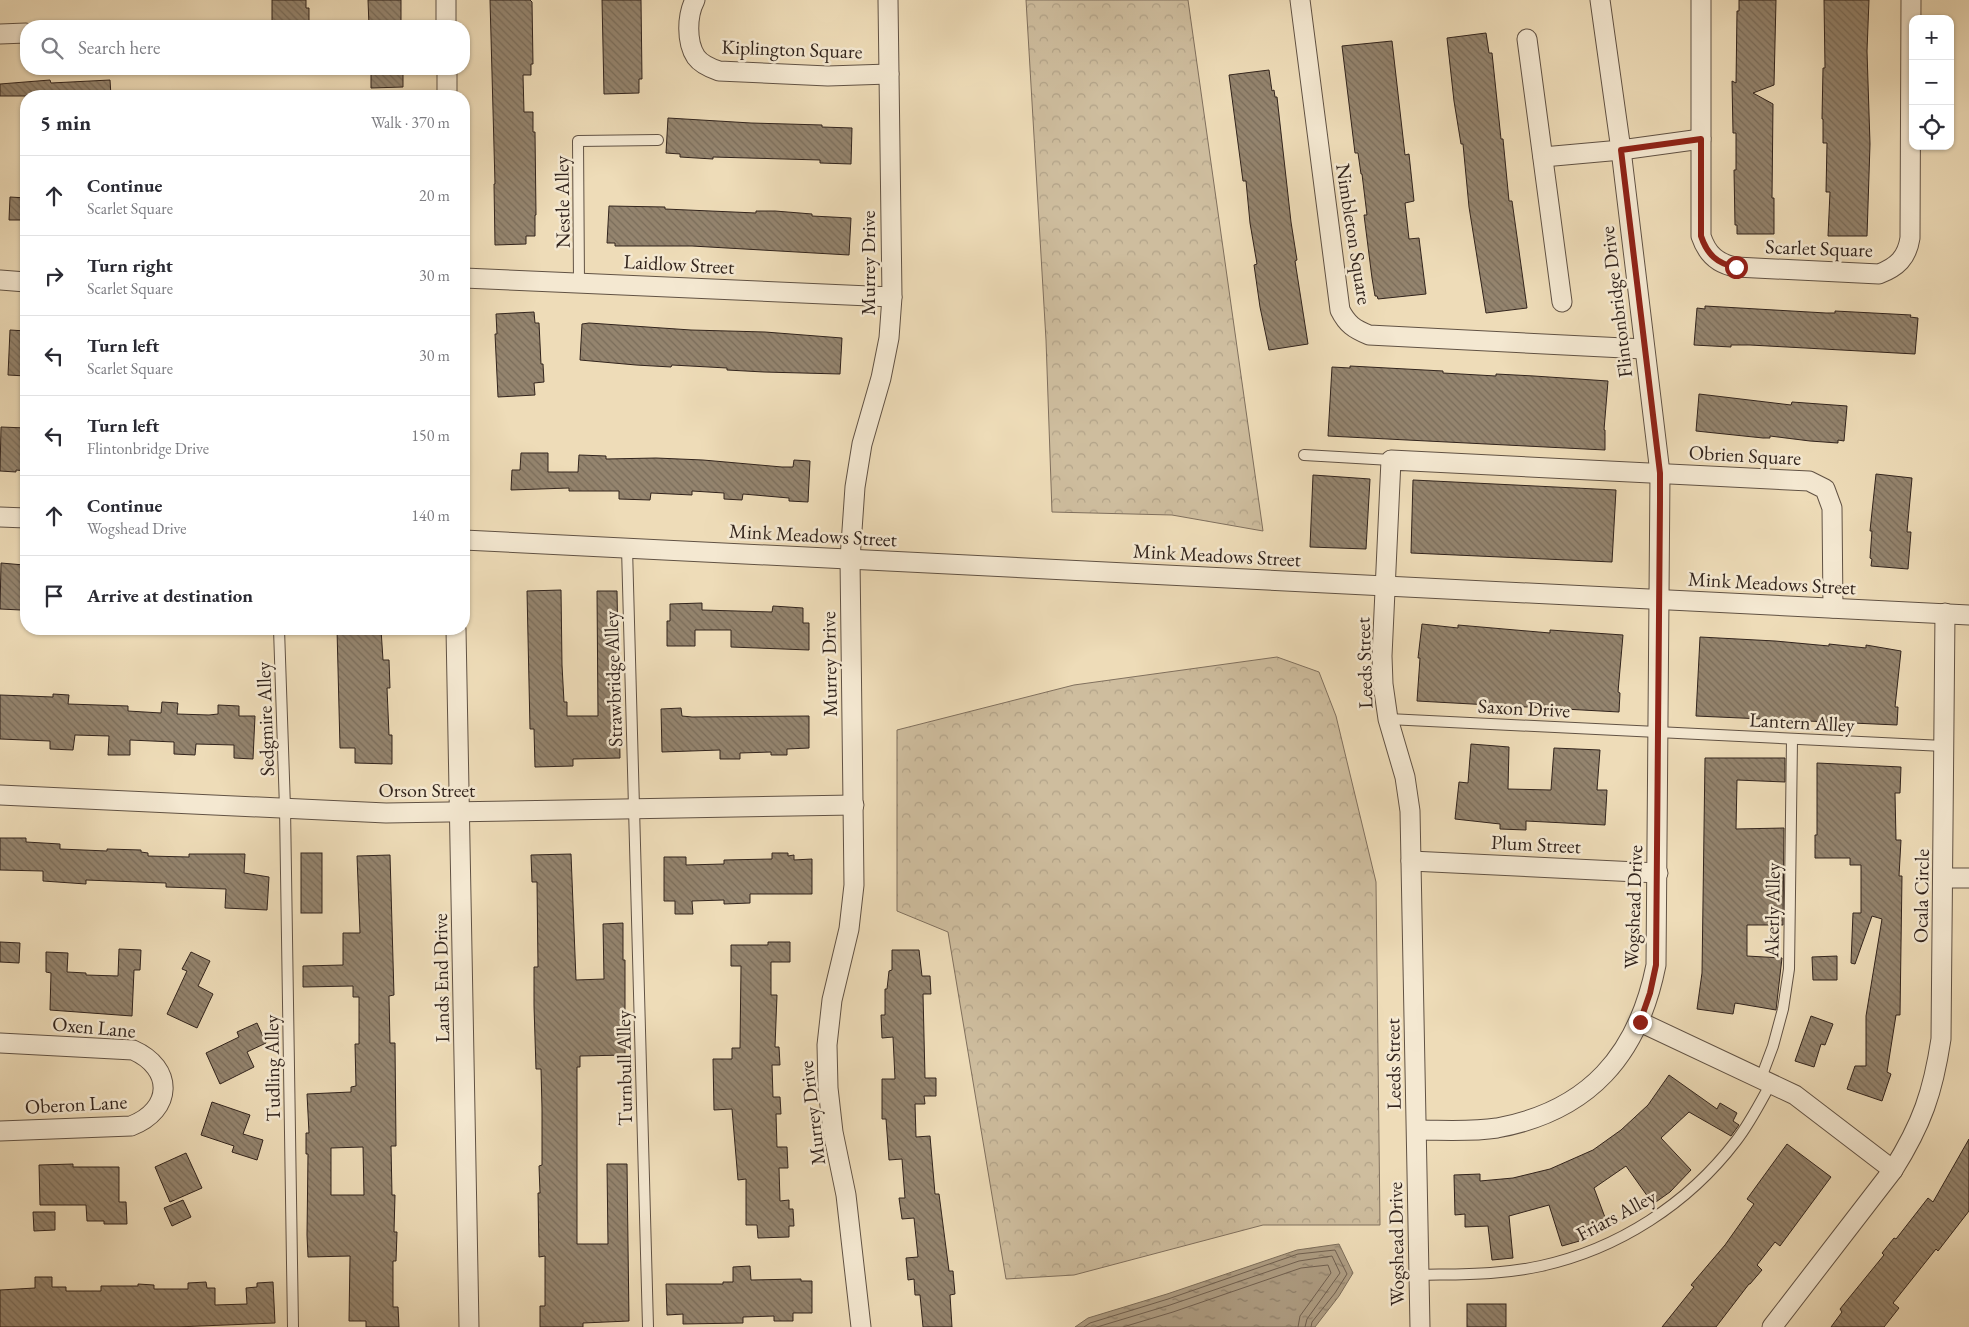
<!DOCTYPE html>
<meta charset="utf-8">
<style>
body{margin:0;font-family:"EB Garamond",serif;background:#f2f2f3;color:#2b2b33}
.controls{position:absolute;right:15px;top:15px;display:grid;overflow:hidden;border-radius:10px;box-shadow:0 1px 4px #0004}
.controls button{width:45px;height:45px;display:grid;place-items:center;padding:0;border:0;border-bottom:1px solid #e1e1e2;background:#fff;color:#2b2b33;font:25px sans-serif}
.stop{position:absolute;width:15px;height:15px;margin:-11px;border:4px solid #8f2418;border-radius:50%;background:#fff}
.stop.end{background:#8f2418;border-color:#fff;box-shadow:0 1px 5px #0008}
.list{margin:0;padding:0;list-style:none}
h2{display:flex;justify-content:space-between;align-items:center;height:65px;margin:0;padding:0 20px;font-size:21px}
h2 small{font-size:16px;font-weight:400;color:#7c7c81}
.list li{display:grid;grid-template-columns:32px 1fr auto;gap:15px;align-items:center;box-sizing:border-box;height:80px;padding:0 20px;border-top:1px solid #e1e1e2}
.list b{display:block;font-size:19px;white-space:nowrap}
.list p{margin:0;font-size:16px;white-space:nowrap;color:#7c7c81}
.list em{font-size:16px;font-style:normal;color:#7c7c81}
.icon{flex:none;width:28px;height:28px;fill:none;stroke:currentColor;stroke-width:2;stroke-linecap:round;stroke-linejoin:round}
.map{position:relative;flex:none;width:1969px;height:1327px;overflow:hidden}
.search{position:absolute;background:#fff;box-shadow:0 1px 4px #0004;left:20px;top:20px;width:450px;height:55px;display:flex;align-items:center;gap:12px;box-sizing:border-box;padding:0 18px;border-radius:20px;color:#7c7c81;font-size:19px}
.panel{position:absolute;background:#fff;box-shadow:0 1px 4px #0004;left:20px;top:90px;width:450px;height:545px;border-radius:20px}
.map>svg:first-child{display:block}
.forest{fill:url(#forest-crowns);stroke:#80705e}
.water{fill:url(#water-ripples);stroke:#7c6d5a}
.lines{fill:none;stroke-linecap:round;stroke-linejoin:round}
.shore{stroke:#706050;stroke-width:1}
.building{fill:url(#building-back-hatch);stroke:#32241d;fill-rule:evenodd}
.service-casing{stroke:#615244;stroke-width:12}
.minor-casing{stroke:#615244;stroke-width:21}
.service{stroke:#f4e8d1;stroke-width:10}
.minor{stroke:#f4e8d1;stroke-width:19}
.route{stroke:#8f2418;stroke-width:6}
.labels{text-anchor:middle;stroke-width:5;stroke-linejoin:round;paint-order:stroke}
.street-label{font-size:20px;fill:#32241d;stroke:#f4e8d1}
</style>
<div class="map">
<svg width="1969" height="1327" viewBox="0 0 1969 1327">
<defs>
<pattern id="forest-crowns" width="20" height="18" patternUnits="userSpaceOnUse" patternTransform="scale(1.25)"><rect width="20" height="18" fill="#cebd9e"/><path d="M2 6a3 3 0 1 1 6 0M12 15a3 3 0 1 1 6 0" fill="none" stroke="#b1a288"/></pattern>
<pattern id="water-ripples" width="26" height="14" patternUnits="userSpaceOnUse" patternTransform="scale(1.25)"><rect width="26" height="14" fill="#ae9d83"/><path d="M2 4q2-2 4 0t4 0M15 11q2-2 4 0t4 0" fill="none" stroke="#8e806b"/></pattern>
<pattern id="building-back-hatch" width="6" height="6" patternUnits="userSpaceOnUse" patternTransform="scale(1.25)"><rect width="6" height="6" fill="#94846e"/><path d="M-1 5l2 2M0 0l6 6M5-1l2 2" fill="none" stroke="#796c5a"/></pattern>
</defs>
<rect width="100%" height="100%" fill="#eedcb8"/>
<filter id="stains"><feTurbulence type="fractalNoise" baseFrequency=".004" numOctaves="4"/><feColorMatrix values="0 0 0 0 .2 0 0 0 0 .09 0 0 0 0 .02 0 0 0 .5 -.17"/></filter>
<radialGradient id="worn" r=".72"><stop offset=".6" stop-color="#630" stop-opacity="0"/><stop offset="1" stop-color="#630" stop-opacity=".3"/></radialGradient>
<g class="forest">
<polygon points="1026,0 1188,0 1263,531 1172,515 1052,512 1046,340"/>
<polygon points="1277,657 1319,672 1336,716 1376,882 1380,1225 1263,1225 1074,1275 1006,1279 948,932 897,911 897,730 1074,685"/>
</g>
<polygon class="water" points="1339,1244 1353,1273 1339,1296 1315,1327 1075,1327 1088,1318 1167,1294 1297,1250"/>
<g class="lines">
<g class="shore">
<polyline points="1084,1327 1090,1323 1168,1299 1298,1254 1335,1250 1347,1274 1335,1293 1312,1322 1311,1327"/>
<polyline points="1097,1327 1170,1305 1299,1261 1332,1256 1340,1273 1307,1319 1305,1327"/>
<polyline points="1123,1327 1173,1312 1301,1268 1328,1265 1331,1273 1300,1316 1298,1327"/>
</g>
</g>
<g class="building">
<polygon points="272,0 306,0 306,8 309,8 309,26 272,26"/>
<polygon points="368,0 401,0 401,26 369,26"/>
<polygon points="490,0 530,0 532,2 533,64 531,64 531,75 523,75 524,112 533,112 533,132 535,132 536,215 535,215 535,236 526,236 526,244 495,245 494,184 495,184"/>
<polygon points="602,0 641,0 642,79 639,79 639,93 604,94"/>
<polygon points="1739,0 1776,0 1774,85 1753,93 1773,104 1772,198 1774,198 1774,234 1737,234 1737,225 1735,225 1734,170 1736,170 1736,133 1733,133 1732,81 1736,83 1737,11 1739,11"/>
<polygon points="1824,0 1869,0 1867,51 1870,144 1867,236 1828,236 1830,192 1826,192 1827,143 1823,143 1823,119 1822,119 1823,68 1825,68"/>
<polygon points="1486,33 1489,53 1492,53 1501,139 1503,139 1509,201 1512,201 1527,308 1486,313 1469,207 1463,144 1461,144 1454,101 1447,38"/>
<polygon points="1392,41 1405,155 1409,154 1414,201 1405,203 1409,239 1419,238 1426,294 1378,299 1377,296 1375,296 1372,278 1364,215 1367,215 1362,174 1361,174 1358,153 1355,153 1342,46"/>
<polygon points="371,69 403,69 403,87 371,88"/>
<polygon points="1269,70 1272,91 1274,90 1275,97 1277,97 1291,222 1297,260 1295,261 1308,344 1269,350 1260,307 1254,265 1257,264 1250,223 1246,181 1243,181 1229,75"/>
<polygon points="50,80 51,83 110,80 111,96 0,96 0,84"/>
<polygon points="668,118 751,123 822,125 822,127 852,128 851,164 820,163 820,160 713,157 713,159 680,157 680,154 666,153"/>
<polygon points="10,197 26,198 26,220 9,220"/>
<polygon points="609,206 665,207 665,209 756,213 756,211 775,211 812,214 812,216 851,218 849,255 692,246 615,246 615,243 607,243"/>
<polygon points="1705,306 1826,313 1835,313 1835,311 1911,315 1910,317 1918,318 1915,354 1750,345 1731,345 1731,347 1694,345 1697,308 1705,309"/>
<polygon points="534,312 535,323 539,323 541,364 543,364 544,382 534,383 535,395 498,397 495,334 497,334 496,314"/>
<polygon points="589,323 691,330 765,332 842,338 840,374 764,372 727,370 727,368 672,365 671,367 636,365 580,360 582,324"/>
<polygon points="10,330 26,331 26,376 8,375"/>
<polygon points="1350,366 1443,371 1443,373 1496,376 1496,374 1534,376 1608,381 1604,430 1605,430 1605,450 1328,436 1332,367 1350,368"/>
<polygon points="1699,394 1791,405 1792,402 1847,406 1844,441 1838,440 1838,443 1810,441 1770,436 1770,438 1763,438 1696,431"/>
<polygon points="1,427 26,428 26,471 16,470 16,472 0,471"/>
<polygon points="521,453 548,453 548,472 578,472 579,455 606,456 606,459 656,458 703,460 782,467 793,467 794,460 810,461 808,502 789,501 789,498 743,494 742,500 724,499 724,493 692,491 692,495 651,493 650,500 619,499 619,491 569,491 569,488 511,490 512,470 520,470"/>
<polygon points="1876,474 1912,478 1907,532 1911,532 1908,569 1871,566 1872,559 1870,558 1872,531 1870,531"/>
<polygon points="1313,475 1370,479 1366,549 1310,547"/>
<polygon points="1413,480 1616,490 1612,562 1411,553"/>
<polygon points="1,563 24,565 21,610 0,609"/>
<polygon points="561,590 562,665 564,702 567,702 567,716 598,716 597,591 617,591 620,758 573,759 573,766 535,767 534,729 530,729 527,591"/>
<polygon points="702,603 702,610 772,612 773,606 803,608 803,623 809,623 809,650 731,647 731,630 695,630 695,646 667,646 667,621 670,621 670,604"/>
<polygon points="1422,624 1458,628 1458,625 1550,633 1550,630 1623,635 1618,692 1620,693 1619,712 1417,701 1420,658 1418,658"/>
<polygon points="337,629 381,629 383,660 389,660 390,688 387,688 389,735 392,735 392,764 355,763 355,748 340,748"/>
<polygon points="1700,637 1775,641 1829,646 1829,644 1866,648 1866,645 1901,651 1895,707 1898,707 1897,725 1696,716"/>
<polygon points="53,694 69,695 68,704 128,706 128,711 161,713 162,702 178,703 177,714 209,715 218,714 218,705 239,706 239,716 255,716 253,759 234,758 234,745 196,744 195,755 174,754 174,742 130,740 130,755 108,755 109,736 75,735 73,750 50,749 50,741 0,739 0,695 53,697"/>
<polygon points="681,708 682,716 692,717 809,716 809,748 787,749 787,755 771,755 771,752 740,753 740,759 720,759 720,750 662,752 661,709"/>
<polygon points="1471,744 1509,747 1508,789 1551,790 1554,748 1600,750 1597,790 1607,790 1605,825 1526,821 1526,830 1500,829 1500,824 1455,819 1459,782 1468,783"/>
<polygon points="1705,758 1785,758 1785,782 1737,780 1736,829 1784,828 1783,925 1747,925 1747,956 1782,958 1776,1010 1735,1003 1733,1014 1697,1009 1702,973"/>
<polygon points="1817,763 1901,767 1900,793 1895,793 1896,840 1901,840 1899,876 1902,876 1900,1015 1896,1015 1887,1072 1891,1074 1882,1101 1847,1089 1855,1066 1866,1066 1866,1016 1882,919 1872,916 1855,964 1851,963 1853,913 1861,913 1861,865 1850,865 1850,858 1815,858 1815,835 1817,835"/>
<polygon points="0,838 26,838 26,842 60,844 60,849 107,851 107,849 141,850 141,852 148,853 148,856 189,857 189,854 245,854 244,873 269,877 267,910 225,908 226,889 166,887 166,883 86,880 86,884 43,881 43,871 0,870"/>
<rect x="301" y="853" width="21" height="60"/>
<polygon points="772,853 788,853 788,856 794,855 794,860 812,859 812,894 750,894 750,903 724,904 724,900 692,901 693,914 675,914 675,901 664,901 664,857 686,857 686,865 724,864 724,860 772,859"/>
<polygon points="571,854 576,980 604,979 603,924 623,923 623,960 625,960 625,1055 580,1056 580,1067 577,1067 577,1244 608,1244 607,1164 627,1164 629,1321 583,1323 583,1327 540,1327 540,1306 545,1306 545,1256 539,1257 538,1193 540,1193 539,1166 542,1165 542,1108 541,1069 536,1069 534,1006 534,967 538,967 537,882 532,882 531,855"/>
<path d="M390,855L394,995L389,996L390,1043H395L396,1146H391L392,1195H395L394,1232H397L396,1261H393V1307H398L399,1327H366V1321H349L350,1256L308,1257L307,1235L308,1154H306V1133H309L307,1094L351,1092V1087L356,1086L355,1044H359V997H353V986L303,987V966L343,965V933H360L357,856ZM363,1147L364,1195H331V1148Z"/>
<polygon points="0,942 20,943 19,963 0,962"/>
<polygon points="768,942 790,942 790,962 771,962 771,995 777,995 775,1047 779,1047 780,1065 772,1065 773,1097 780,1097 781,1114 776,1114 777,1147 787,1147 788,1168 779,1168 780,1201 789,1200 789,1209 793,1209 794,1226 789,1226 789,1237 758,1238 757,1225 746,1225 746,1179 738,1180 732,1109 714,1110 713,1059 732,1059 732,1048 740,1048 741,966 731,966 731,945 768,945"/>
<polygon points="119,949 141,950 140,970 134,970 132,1016 50,1010 51,973 46,972 46,952 68,953 67,972 86,973 86,975 118,976"/>
<polygon points="892,950 919,950 922,976 930,976 931,994 923,994 925,1078 936,1078 936,1096 924,1096 925,1104 915,1104 916,1137 930,1136 935,1194 939,1194 949,1271 953,1271 955,1294 950,1295 952,1327 923,1327 920,1295 915,1295 914,1279 908,1280 906,1258 918,1257 914,1218 902,1219 899,1198 905,1198 902,1159 889,1160 886,1119 882,1119 882,1079 895,1079 893,1037 882,1038 881,1015 885,1015 885,989 887,989 889,971 892,970"/>
<polygon points="191,952 210,961 198,986 213,994 197,1028 167,1014 187,971 182,969"/>
<polygon points="1837,956 1837,980 1813,980 1812,957"/>
<polygon points="1811,1016 1833,1024 1825,1045 1821,1044 1814,1067 1795,1061"/>
<polygon points="257,1023 266,1043 247,1052 254,1067 220,1084 206,1053 239,1037 237,1032"/>
<polygon points="1669,1075 1717,1109 1720,1103 1737,1113 1733,1121 1739,1125 1731,1136 1689,1112 1661,1138 1691,1170 1670,1192 1653,1204 1626,1166 1594,1188 1609,1228 1582,1238 1583,1240 1562,1246 1549,1205 1509,1216 1513,1258 1492,1260 1488,1226 1465,1227 1465,1214 1455,1215 1454,1175 1480,1174 1480,1181 1513,1178 1550,1169 1593,1150 1621,1130 1648,1105"/>
<polygon points="212,1102 250,1115 243,1134 263,1140 257,1160 232,1152 234,1146 201,1135"/>
<polygon points="1969,1139 1969,1211 1938,1251 1936,1249 1893,1303 1899,1308 1884,1327 1831,1327 1842,1312 1840,1309 1884,1255 1882,1253 1894,1238 1896,1239 1928,1198 1933,1202"/>
<polygon points="1787,1144 1831,1177 1780,1246 1775,1242 1757,1265 1762,1270 1750,1284 1749,1284 1716,1327 1662,1327 1694,1287 1691,1285 1725,1245 1754,1204 1747,1199"/>
<polygon points="186,1153 202,1188 170,1202 155,1167"/>
<polygon points="73,1164 73,1167 119,1167 119,1202 126,1202 127,1224 104,1224 104,1221 87,1221 86,1205 40,1205 39,1165"/>
<polygon points="183,1200 191,1217 172,1226 164,1208"/>
<polygon points="33,1212 55,1212 55,1230 34,1231"/>
<polygon points="750,1266 751,1280 801,1279 801,1281 812,1281 812,1313 793,1313 793,1321 774,1321 774,1316 743,1317 743,1323 683,1324 683,1314 667,1315 666,1284 723,1284 723,1282 733,1282 733,1267"/>
<polygon points="35,1277 52,1277 52,1287 66,1287 66,1291 101,1291 101,1286 138,1286 138,1284 154,1285 154,1289 188,1289 188,1283 206,1282 207,1288 215,1288 215,1305 247,1304 246,1288 257,1287 257,1283 273,1282 275,1323 176,1327 0,1327 0,1290 35,1288"/>
<rect x="1467" y="1304" width="39" height="23"/>
</g>
<g class="lines">
<g class="service-casing">
<g id="service">
<polyline points="579,282 578,141 658,140"/>
<polyline points="1304,455 1391,460"/>
<polyline points="627,548 648,1327"/>
<polyline points="279,629 285,808 293,1327"/>
<polyline points="1388,719 1944,746"/>
<polyline points="1761,1078 1773,1046 1783,1009 1789,969 1792,739"/>
<path d="M1419,1275C1460,1274 1501,1275 1541,1266C1618,1249 1688,1204 1736,1141C1750,1123 1760,1103 1771,1083"/>
</g>
</g>
<g class="minor-casing">
<g id="minor">
<polyline points="446,0 446,26"/>
<path d="M695,0C687,15 686,42 696,57C701,64 710,68 719,71L828,76L889,74"/>
<path d="M1300,0L1340,310C1347,324 1354,329 1369,335L1644,349"/>
<path d="M1701,0V236C1707,254 1717,264 1736,267L1879,274C1897,267 1907,258 1910,238L1911,0"/>
<polyline points="0,34 26,33"/>
<polyline points="1527,39 1562,302"/>
<polyline points="447,69 447,96"/>
<polyline points="1543,157 1621,150 1701,139"/>
<polyline points="464,278 892,297"/>
<polyline points="0,280 26,282"/>
<polyline points="0,517 26,518"/>
<polyline points="464,540 1969,615"/>
<polyline points="456,629 469,1327"/>
<polyline points="0,795 386,813 854,805"/>
<polyline points="1411,861 1658,873"/>
<polyline points="1943,878 1969,878"/>
<polyline points="1640,1022 1795,1095 1893,1170"/>
<path d="M0,1043L133,1050C174,1068 173,1110 131,1126L0,1131"/>
<path d="M1417,1130C1443,1130 1471,1132 1497,1128C1589,1111 1638,1055 1656,965L1660,473L1621,150L1600,0"/>
<polyline points="861,1327 846,1195 833,1132 828,1088 827,1045 832,1000 849,929 854,885 850,559 855,487 862,444 881,378 889,338 892,297 888,0"/>
<polyline points="1420,1327 1410,811 1405,777 1388,719 1383,684 1382,656 1391,460 1809,481 1825,489 1832,508 1833,608"/>
<path d="M1772,1327L1893,1170C1922,1124 1933,1092 1941,1039L1945,613"/>
</g>
</g>
<use href="#service" class="service"/>
<use href="#minor" class="minor"/>
</g>
<g class="lines">
<path class="route" d="M1640,1022L1650,993L1656,965L1660,501V473L1621,150L1701,139V236C1707,254 1717,264 1736,267"/>
</g>
<g class="labels">
<g class="street-label">
<text transform="translate(792 49) rotate(2)" y="7">Kiplington Square</text>
<text transform="translate(562 202) rotate(-91)" y="7">Nestle Alley</text>
<text transform="translate(1354 234) rotate(81)" y="7">Nimbleton Square</text>
<text transform="translate(1819 248) rotate(2)" y="7">Scarlet Square</text>
<text transform="translate(868 263) rotate(-90)" y="7">Murrey Drive</text>
<text transform="translate(679 264) rotate(3)" y="7">Laidlow Street</text>
<text transform="translate(1616 302) rotate(-97)" y="7">Flintonbridge Drive</text>
<text transform="translate(1745 455) rotate(3)" y="7">Obrien Square</text>
<text transform="translate(813 535) rotate(3)" y="7">Mink Meadows Street</text>
<text transform="translate(1217 555) rotate(3)" y="7">Mink Meadows Street</text>
<text transform="translate(1772 583) rotate(3)" y="7">Mink Meadows Street</text>
<text transform="translate(1364 663) rotate(-92)" y="7">Leeds Street</text>
<text transform="translate(829 664) rotate(-91)" y="7">Murrey Drive</text>
<text transform="translate(613 679) rotate(-92)" y="7">Strawbridge Alley</text>
<text transform="translate(1524 708) rotate(3)" y="7">Saxon Drive</text>
<text transform="translate(265 719) rotate(-92)" y="7">Sedgmire Alley</text>
<text transform="translate(1802 722) rotate(3)" y="7">Lantern Alley</text>
<text x="427" y="797">Orson Street</text>
<text transform="translate(1536 844) rotate(3)" y="7">Plum Street</text>
<text transform="translate(1921 896) rotate(-89)" y="7">Ocala Circle</text>
<text transform="translate(1633 907) rotate(-88)" y="7">Wogshead Drive</text>
<text transform="translate(1772 910) rotate(-89)" y="7">Akerly Alley</text>
<text transform="translate(441 978) rotate(-91)" y="7">Lands End Drive</text>
<text transform="translate(94 1027) rotate(5)" y="7">Oxen Lane</text>
<text transform="translate(1393 1064) rotate(-91)" y="7">Leeds Street</text>
<text transform="translate(272 1068) rotate(-91)" y="7">Tudling Alley</text>
<text transform="translate(624 1068) rotate(-91)" y="7">Turnbull Alley</text>
<text transform="translate(76 1104) rotate(-3)" y="7">Oberon Lane</text>
<text transform="translate(812 1113) rotate(-97)" y="7">Murrey Drive</text>
<text transform="translate(1616 1215) rotate(-28)" y="7">Friars Alley</text>
<text transform="translate(1396 1244) rotate(-91)" y="7">Wogshead Drive</text>
</g>
</g>
<rect width="100%" height="100%" filter="url(#stains)"/>
<rect width="100%" height="100%" fill="url(#worn)"/>
</svg>
<div class="controls">
<button>+</button>
<button>−</button>
<button><svg class="icon" aria-label="locate" viewBox="0 0 24 24"><circle cx="12" cy="12" r="6"/><path d="M12 2v4M12 18v4M2 12h4M18 12h4"/></svg></button>
</div>
<div class="stop" style="left:1736px;top:267px"></div>
<div class="stop end" style="left:1640px;top:1022px"></div>
<div class="search"><svg class="icon" aria-label="search" viewBox="0 0 24 24"><circle cx="10" cy="10" r="6"/><path d="M15 15l6 6"/></svg>Search here</div>
<section class="panel">
<h2>5 min<small>Walk · 370 m</small></h2>
<ul class="list">
<li><svg class="icon" aria-label="ahead" viewBox="0 0 24 24"><path d="M12 20V5M6 11l6-6 6 6"/></svg><div><b>Continue</b><p>Scarlet Square</p></div><em>20 m</em></li>
<li><svg class="icon" aria-label="right" viewBox="0 0 24 24"><path d="M7 20v-9h11M14 6l5 5-5 5"/></svg><div><b>Turn right</b><p>Scarlet Square</p></div><em>30 m</em></li>
<li><svg class="icon" aria-label="left" viewBox="0 0 24 24"><path d="M17 20v-9H6M10 6l-5 5 5 5"/></svg><div><b>Turn left</b><p>Scarlet Square</p></div><em>30 m</em></li>
<li><svg class="icon" aria-label="left" viewBox="0 0 24 24"><path d="M17 20v-9H6M10 6l-5 5 5 5"/></svg><div><b>Turn left</b><p>Flintonbridge Drive</p></div><em>150 m</em></li>
<li><svg class="icon" aria-label="ahead" viewBox="0 0 24 24"><path d="M12 20V5M6 11l6-6 6 6"/></svg><div><b>Continue</b><p>Wogshead Drive</p></div><em>140 m</em></li>
<li><svg class="icon" aria-label="arrive" viewBox="0 0 24 24"><path d="M6 21V4h12l-3 4 3 4H6"/></svg><div><b>Arrive at destination</b></div></li>
</ul>
</section>
</div>
